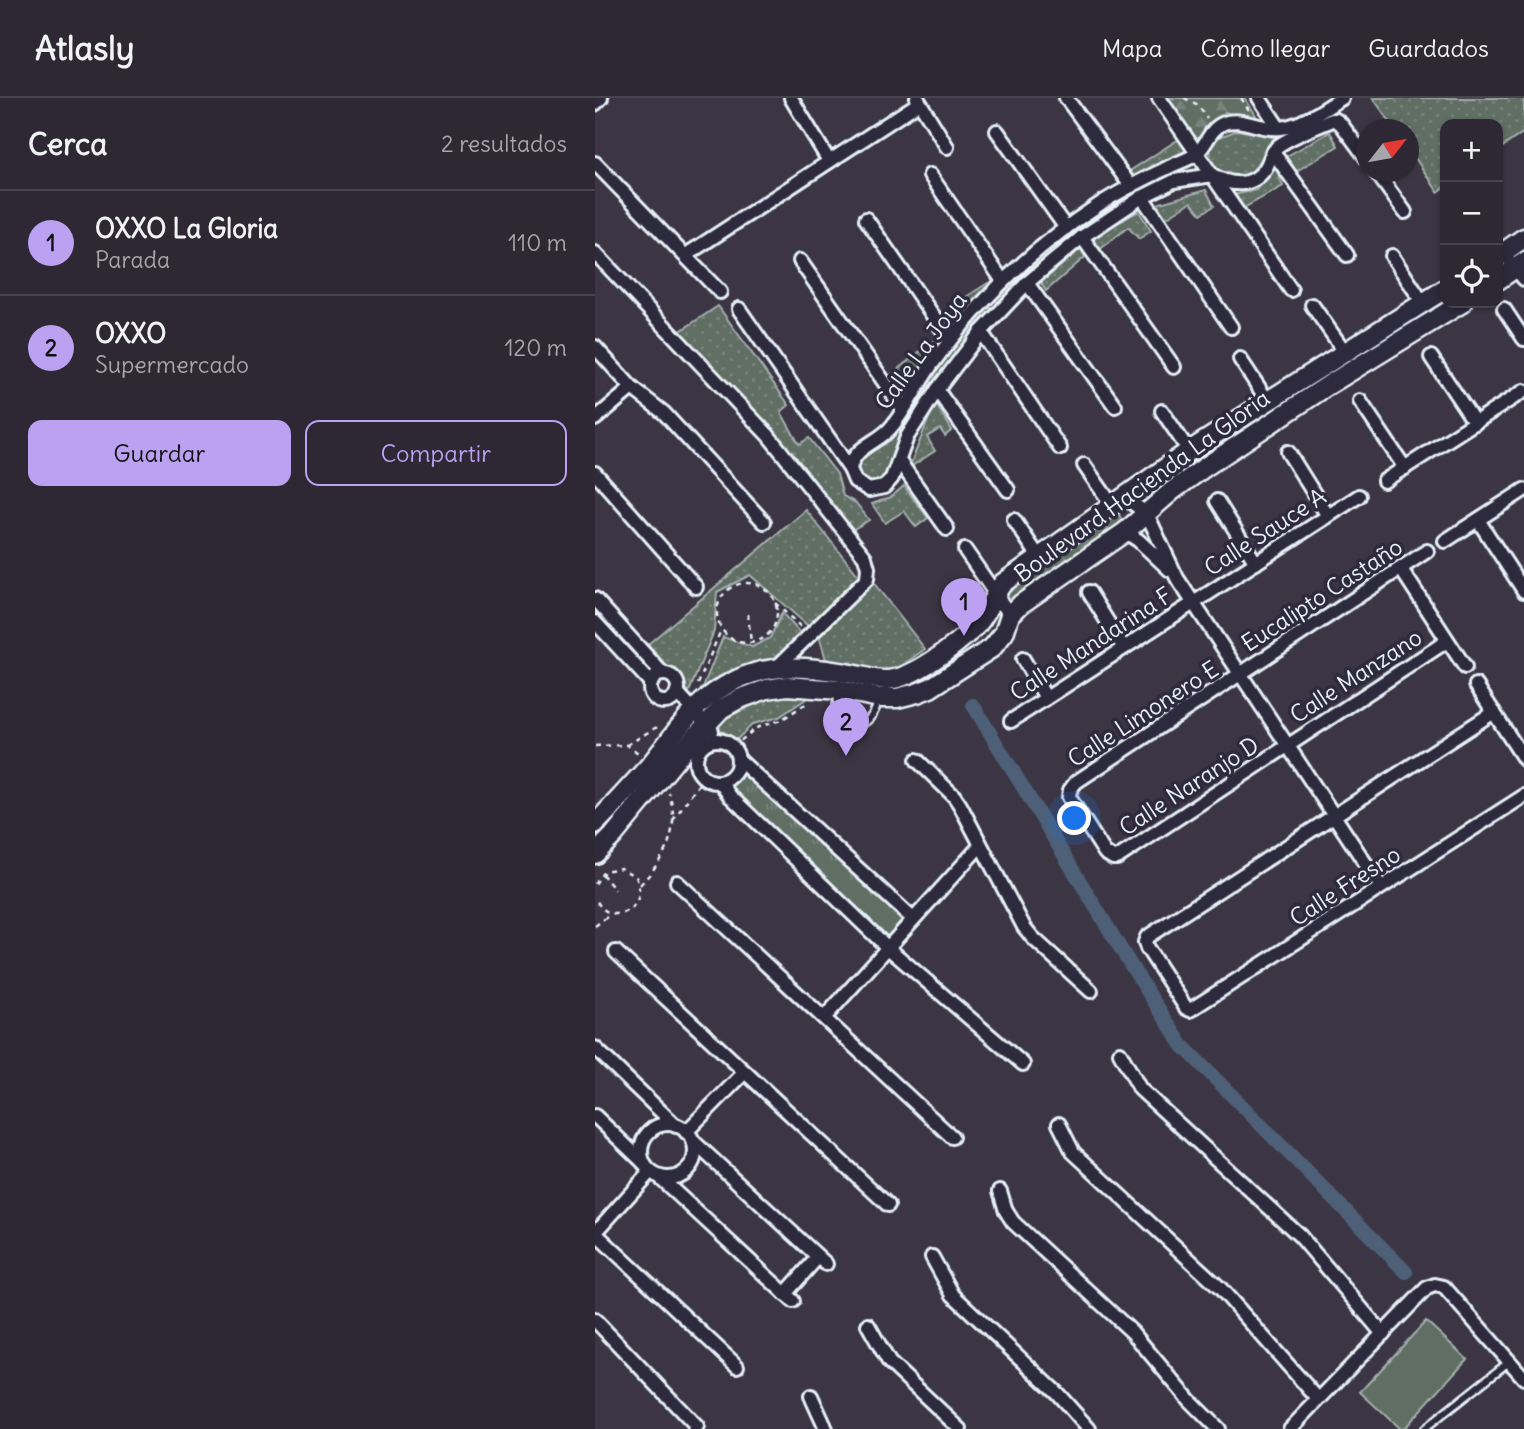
<!DOCTYPE html>
<html lang="es">
<meta charset="utf-8">
<style>
body{margin:0;font-family:Delius,sans-serif;background:#35303b;color:#f1f3f6}
.controls{position:absolute;right:21px;top:21px;display:grid;overflow:hidden;border-radius:14px;box-shadow:0 2px 5px #0004}
.controls button{width:63px;height:63px;display:grid;place-items:center;padding:0;border:0;border-bottom:2px solid #48444e;background:#2d2833;color:#f1f3f6;font:35px sans-serif}
.compass{position:absolute;left:761px;top:21px;width:63px;height:63px;border-radius:50%;background:#2d2833;box-shadow:0 2px 5px #0004;rotate:59deg}
.you{position:absolute;left:480px;top:721px;width:24px;height:24px;margin:-18px;border:5px solid #fff;border-radius:50%;background:#1a73e8;box-shadow:0 0 0 10px #1a73e833}
.badge{display:grid;place-items:center;width:46px;height:46px;border-radius:50%;background:#bca0f2;color:#111;font-size:23px;font-weight:700}
.pin{position:absolute;translate:-50% -58px;filter:drop-shadow(0 2px 4px #0008)}
.pin::after{content:'';position:absolute;top:37px;width:24px;height:21px;background:inherit;clip-path:polygon(0 0,100% 0,50% 100%)}
.list{margin:0;padding:0;list-style:none}
h2{display:flex;justify-content:space-between;align-items:center;height:91px;margin:0;padding:0 28px;font-size:30px}
h2 small{font-size:23px;font-weight:400;color:#a7a6ac}
.list li{display:grid;grid-template-columns:46px 1fr auto;gap:21px;align-items:center;box-sizing:border-box;height:105px;padding:0 28px;border-top:2px solid #48444e}
.list b{display:block;font-size:26px;white-space:nowrap}
.list p{margin:0;font-size:23px;white-space:nowrap;color:#a7a6ac}
.list em{font-size:23px;font-style:normal;color:#a7a6ac}
.actions{display:flex;gap:14px;padding:21px 28px}
.actions a{flex:1;padding:16px 0;border:2px solid #bca0f2;border-radius:14px;text-align:center;font-size:24px;color:#bca0f2}
.actions .main{background:#bca0f2;color:#111}
.icon{flex:none;width:38px;height:38px;fill:none;stroke:currentColor;stroke-width:2;stroke-linecap:round;stroke-linejoin:round}
.map{position:relative;flex:none;width:929px;height:1331px;overflow:hidden}
header{display:flex;align-items:center;gap:42px;box-sizing:border-box;height:98px;padding:0 35px;background:#2d2833;border-bottom:2px solid #48444e}
header strong{font-size:33px}
nav{display:flex;gap:38px;margin-inline-start:auto;font-size:24px}
main{display:flex}
aside{flex:1;background:#2d2833}
.map>svg:first-child{display:block}
.grass{fill:url(#grass-dots);stroke:#a4b0ae;stroke-width:2}
.forest{fill:url(#forest-firs);stroke:#a4b0ae;stroke-width:2}
.park{fill:url(#park-tufts);stroke:#a4b0ae;stroke-width:2}
.pitch{fill:#616e64;stroke:#a4b0ae;stroke-width:2}
.lines{fill:none;stroke-linecap:round;stroke-linejoin:round}
.canal{stroke:#4d6078;stroke-width:14}
.lane-casing{stroke:#e8f1f8;stroke-width:11}
.street-casing{stroke:#e8f1f8;stroke-width:18}
.secondary-casing{stroke:#e8f1f8;stroke-width:23}
.path{stroke:#e8f1f8;stroke-width:2.5;stroke-dasharray:5 5;stroke-linecap:butt}
.lane{stroke:#2f2a3d;stroke-width:6}
.street{stroke:#2f2a3d;stroke-width:12}
.secondary{stroke:#2f2a3d;stroke-width:18}
.labels{text-anchor:middle;stroke-width:7;stroke-linejoin:round;paint-order:stroke}
.street-label{font-size:23px;fill:#e8f1f8;stroke:#2f2a3d}
</style>
<header>
<strong>Atlasly</strong>
<nav><a>Mapa</a><a>Cómo llegar</a><a>Guardados</a></nav>
</header>
<main>
<aside>
<h2>Cerca<small>2 resultados</small></h2>
<ul class="list">
<li><span class="badge">1</span><div><b>OXXO La Gloria</b><p>Parada</p></div><em>110 m</em></li>
<li><span class="badge">2</span><div><b>OXXO</b><p>Supermercado</p></div><em>120 m</em></li>
</ul>
<div class="actions"><a class="main">Guardar</a><a>Compartir</a></div>
</aside>
<div class="map">
<svg width="929" height="1331" viewBox="0 0 929 1331">
<defs>
<pattern id="grass-dots" width="8" height="8" patternUnits="userSpaceOnUse" patternTransform="scale(1.75)"><rect width="8" height="8" fill="#616e64"/><path d="M2 2h.1M6 6h.1" fill="none" stroke="#78837b" stroke-width="1.8" stroke-linecap="round"/></pattern>
<pattern id="forest-firs" width="22" height="20" patternUnits="userSpaceOnUse" patternTransform="scale(1.75)"><rect width="22" height="20" fill="#616e64"/><path d="M5 1l3.5 6h-7zM16 11l3.5 6h-7z" fill="#78837b"/></pattern>
<pattern id="park-tufts" width="24" height="20" patternUnits="userSpaceOnUse" patternTransform="scale(1.75)"><rect width="24" height="20" fill="#616e64"/><path d="M3 7l-1-3M5 7V3M7 7l1-3M15 17l-1-3M17 17v-4M19 17l1-3" fill="none" stroke="#78837b"/></pattern>
</defs>
<rect width="100%" height="100%" fill="#3c3644"/>
<filter id="ink" filterUnits="userSpaceOnUse"><feTurbulence type="fractalNoise" baseFrequency=".0143" numOctaves="2"/><feDisplacementMap in="SourceGraphic" scale="14" xChannelSelector="R" yChannelSelector="G"/><feConvolveMatrix kernelMatrix="1 2 1 2 8 2 1 2 1" color-interpolation-filters="sRGB"/></filter>
<g filter="url(#ink)">
<g class="grass">
<polygon points="778,0 929,0 929,34 903,52 903,26 850,26 850,89 843,94 814,51 814,32 800,31"/>
<polygon points="643,32 682,40 652,80 632,82 615,64 616,42"/>
<polygon points="735,34 743,48 700,74 690,59"/>
<polygon points="584,41 596,54 538,83 533,74"/>
<polygon points="680,68 688,88 647,111 638,97 661,92"/>
<polygon points="567,76 570,84 499,123 437,174 406,207 396,199 495,116"/>
<polygon points="611,92 619,108 606,116 596,104 568,122 558,107"/>
<polygon points="544,113 556,133 544,141 533,129 503,153 494,140"/>
<polygon points="486,150 490,159 451,193 446,185"/>
<polygon points="393,185 397,189 356,234 343,217"/>
<polygon points="392,207 397,211 340,283 288,384 278,389 267,385 260,372 265,359 296,342 336,280"/>
<polygon points="123,208 194,307 186,314 204,346 214,340 242,376 248,398 261,405 274,422 257,432 84,234"/>
<polygon points="338,243 345,251 309,305 293,279"/>
<polygon points="340,305 357,332 350,338 345,331 332,339 340,353 314,370"/>
<polygon points="309,388 333,420 321,429 309,413 290,425 277,406 296,399"/>
<polygon points="211,412 266,481 213,528 155,477 122,494 119,533 94,594 53,546"/>
<polygon points="278,484 330,551 295,576 232,565 223,534"/>
<polygon points="187,515 206,536 178,564 104,599 128,539 157,549 175,540"/>
<polygon points="217,597 184,619 158,626 138,645 119,626 177,598"/>
</g>
<g class="forest">
<polygon points="572,0 650,0 665,24 630,14 603,46"/>
<polygon points="717,279 723,289 551,410 540,399"/>
<polygon points="521,413 531,427 416,509 406,495"/>
</g>
<polygon class="park" points="146,668 309,819 291,841 132,687 141,679"/>
<polygon class="pitch" points="831,1223 872,1261 808,1331 805,1331 765,1294"/>
<g class="lines">
<polyline class="canal" points="378,607 535,866 587,947 811,1174"/>
<g class="lane-casing">
<g id="lane">
<path d="M245,594C244,599 241,606 241,611C240,631 262,633 274,621C279,616 282,608 284,601"/>
<polyline points="829,1331 915,1263"/>
</g>
</g>
<g class="street-casing">
<g id="street">
<polyline points="196,0 234,63"/>
<polyline points="322,0 352,49"/>
<polyline points="471,0 536,88"/>
<polyline points="564,0 696,192"/>
<polyline points="664,0 684,30"/>
<path d="M747,0C729,11 708,27 686,30C666,33 646,18 629,25C614,31 612,47 601,56C593,62 581,65 572,70C548,82 524,93 502,108C436,151 381,205 335,269C322,288 312,309 298,327C285,345 259,347 255,371L260,383L274,392L289,389L297,380L312,339L342,292L386,234L432,185L487,139L547,99L579,83L617,77C634,87 656,91 670,71C675,64 675,55 683,48C698,37 720,30 737,22H741L746,26L772,61"/>
<polyline points="0,6 6,0"/>
<polyline points="402,33 471,130"/>
<polyline points="678,54 752,157"/>
<polyline points="0,65 125,194"/>
<polyline points="781,74 810,114"/>
<polyline points="335,77 408,183"/>
<polyline points="547,99 636,229"/>
<polyline points="271,121 355,242"/>
<polyline points="487,139 579,269"/>
<polyline points="903,148 929,181"/>
<polyline points="0,155 173,337 270,459 273,470 272,481 182,569"/>
<polyline points="91,157 324,5"/>
<polyline points="797,158 828,205"/>
<polyline points="205,163 308,311"/>
<polyline points="432,185 520,308"/>
<polyline points="717,207 750,254"/>
<polyline points="144,211 255,371"/>
<polyline points="909,211 929,241"/>
<polyline points="386,234 465,350"/>
<polyline points="0,249 37,290 69,315 169,424"/>
<polyline points="836,259 880,325"/>
<polyline points="645,261 672,302"/>
<polyline points="342,292 413,392"/>
<polyline points="765,303 810,370"/>
<polyline points="567,313 594,353"/>
<polyline points="0,321 37,290"/>
<polyline points="693,354 733,418"/>
<polyline points="304,363 352,431"/>
<polyline points="489,367 517,407"/>
<polyline points="0,375 101,489"/>
<polyline points="789,383 929,293"/>
<polyline points="528,398 552,416 582,480 786,789"/>
<polyline points="622,403 661,465"/>
<polyline points="419,422 444,459"/>
<polyline points="883,422 929,493"/>
<polyline points="530,434 543,442 575,472"/>
<polyline points="850,443 929,392"/>
<polyline points="370,452 415,517"/>
<polyline points="832,453 481,684 475,692 474,699 510,755 518,760 522,760 852,543"/>
<polyline points="806,471 870,569"/>
<polyline points="494,494 529,550"/>
<polyline points="0,501 68,576"/>
<polyline points="0,524 56,585"/>
<polyline points="428,561 451,600"/>
<circle cx="69" cy="590" r="14"/>
<polyline points="881,587 929,661"/>
<polyline points="82,594 117,633"/>
<polyline points="899,614 552,839 550,844 552,850 591,910 595,912 929,698"/>
<polyline points="416,623 764,398"/>
<circle cx="122" cy="663" r="21"/>
<polyline points="143,661 318,821"/>
<polyline points="322,662 359,698 365,707 429,829 438,840 496,893"/>
<polyline points="125,684 135,698 293,850 428,966"/>
<polyline points="82,784 357,1039"/>
<polyline points="21,854 293,1107"/>
<polyline points="229,920 385,748"/>
<polyline points="0,950 81,1028"/>
<polyline points="525,955 545,991 705,1138 788,1236"/>
<polyline points="0,1018 48,1064"/>
<polyline points="464,1026 478,1054 626,1191 723,1301"/>
<circle cx="73" cy="1053" r="27"/>
<polyline points="91,1034 150,974"/>
<polyline points="99,1044 231,1166"/>
<polyline points="64,1079 198,1203"/>
<polyline points="405,1093 411,1113 418,1124 537,1234 594,1302 623,1331"/>
<polyline points="0,1135 142,1268"/>
<polyline points="0,1135 55,1074"/>
<polyline points="337,1159 358,1197 462,1295 494,1331"/>
<polyline points="190,1196 223,1159"/>
<polyline points="0,1222 102,1329 100,1331"/>
<polyline points="273,1227 294,1264 365,1331"/>
<polyline points="216,1298 231,1331"/>
<polyline points="695,1331 832,1190 840,1187 849,1189 929,1280"/>
</g>
</g>
<g class="secondary-casing">
<g id="secondary">
<polyline points="903,158 929,140"/>
<polyline points="903,182 929,164"/>
<path d="M0,726C19,707 37,687 55,667C84,632 97,603 141,582C178,564 217,569 256,576C268,578 282,583 293,582C319,580 360,548 379,530C392,518 397,499 408,485L594,353L850,191"/>
<polyline points="0,756 18,738 96,643 126,611 144,601 172,591 192,588 245,592 284,600 302,600 322,595 335,590 397,550 409,535 415,517 426,506 530,434 577,393 610,369 735,286 867,205"/>
</g>
</g>
<g class="path">
<polyline points="589,0 603,7 612,21"/>
<polyline points="646,0 654,12"/>
<circle cx="152" cy="515" r="30"/>
<polyline points="180,505 206,529"/>
<polyline points="153,516 156,545"/>
<polyline points="103,586 126,532"/>
<polyline points="32,647 60,630 66,629"/>
<polyline points="0,648 32,647 46,657"/>
<polyline points="138,649 161,630 186,622 212,605"/>
<polyline points="78,722 109,679"/>
<polyline points="7,776 20,792"/>
<path d="M0,786L9,773L26,770L41,779C56,814 12,831 0,799"/>
<path d="M45,787C70,760 86,733 74,695"/>
<polyline points="0,828 16,816"/>
</g>
<use href="#lane" class="lane"/>
<use href="#street" class="street"/>
<use href="#secondary" class="secondary"/>
</g>
</g>
<g class="labels">
<g class="street-label">
<text transform="translate(326 253) rotate(-54)" y="8">Calle La Joya</text>
<text transform="translate(547 388) rotate(-36)" y="8">Boulevard Hacienda La Gloria</text>
<text transform="translate(670 434) rotate(-33)" y="8">Calle Sauce A</text>
<text transform="translate(727 497) rotate(-33)" y="8">Eucalipto Castaño</text>
<text transform="translate(496 546) rotate(-33)" y="8">Calle Mandarina F</text>
<text transform="translate(761 578) rotate(-33)" y="8">Calle Manzano</text>
<text transform="translate(548 616) rotate(-33)" y="8">Calle Limonero E</text>
<text transform="translate(594 688) rotate(-33)" y="8">Calle Naranjo D</text>
<text transform="translate(750 788) rotate(-33)" y="8">Calle Fresno</text>
</g>
</g>
</svg>
<div class="controls">
<button>+</button>
<button>−</button>
<button><svg class="icon" aria-label="locate" viewBox="0 0 24 24"><circle cx="12" cy="12" r="6"/><path d="M12 2v4M12 18v4M2 12h4M18 12h4"/></svg></button>
</div>
<svg class="compass" viewBox="-18 -18 36 36"><path d="M0-13l5 13h-10z" fill="#e53935"/><path d="M0 13l5-13h-10z" fill="#a7a6ac"/></svg>
<div class="you"></div>
<div class="pin badge" style="left:369px;top:538px">1</div>
<div class="pin badge" style="left:251px;top:658px">2</div>
</div>
</main>
